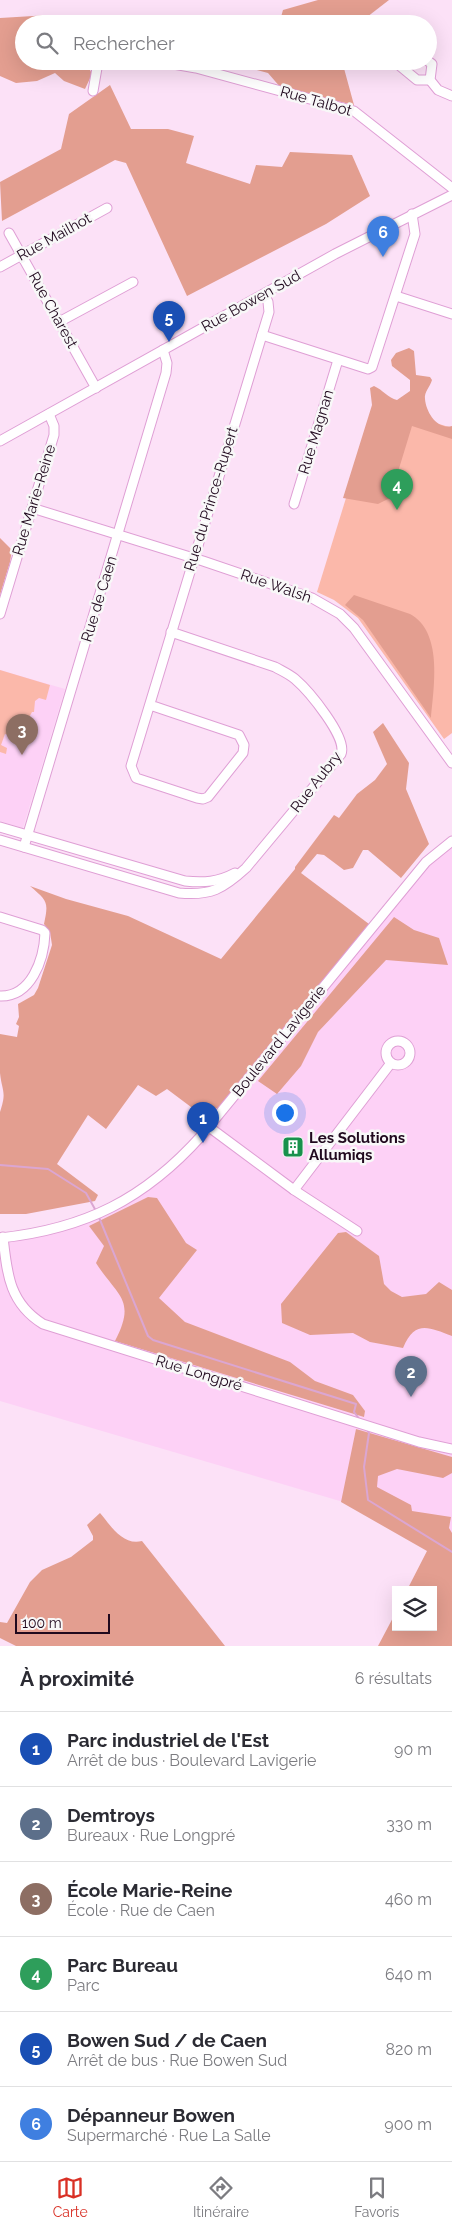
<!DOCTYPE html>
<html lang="fr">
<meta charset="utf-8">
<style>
body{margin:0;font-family:Raleway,sans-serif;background:#f7f7f7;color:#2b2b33}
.controls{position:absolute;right:15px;bottom:15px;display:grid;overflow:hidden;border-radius:0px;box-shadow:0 5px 20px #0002}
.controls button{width:45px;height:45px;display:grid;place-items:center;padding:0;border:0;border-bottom:1px solid #e1e1e2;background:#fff;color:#2b2b33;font:25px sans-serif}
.scale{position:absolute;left:15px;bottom:12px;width:95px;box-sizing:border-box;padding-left:5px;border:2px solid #20091e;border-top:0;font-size:14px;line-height:18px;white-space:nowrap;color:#20091e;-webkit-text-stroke:4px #f8f8f8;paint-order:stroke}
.you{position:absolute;left:284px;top:1112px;width:18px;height:18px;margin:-12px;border:4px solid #fff;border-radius:50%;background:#1a73e8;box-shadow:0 0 0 8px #1a73e833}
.badge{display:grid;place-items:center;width:32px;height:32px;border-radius:50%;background:#d93025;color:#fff;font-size:16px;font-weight:700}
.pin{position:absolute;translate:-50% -41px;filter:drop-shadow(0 1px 2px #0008)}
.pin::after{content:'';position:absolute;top:26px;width:18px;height:15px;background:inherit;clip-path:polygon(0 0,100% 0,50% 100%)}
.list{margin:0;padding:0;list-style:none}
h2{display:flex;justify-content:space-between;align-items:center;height:65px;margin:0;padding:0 20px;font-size:21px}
h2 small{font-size:16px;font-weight:400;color:#7c7c81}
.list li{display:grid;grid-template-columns:32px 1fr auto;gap:15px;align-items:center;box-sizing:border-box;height:75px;padding:0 20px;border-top:1px solid #e1e1e2}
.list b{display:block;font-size:19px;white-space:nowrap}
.list p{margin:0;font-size:16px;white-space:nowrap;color:#7c7c81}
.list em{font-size:16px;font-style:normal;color:#7c7c81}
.icon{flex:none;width:28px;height:28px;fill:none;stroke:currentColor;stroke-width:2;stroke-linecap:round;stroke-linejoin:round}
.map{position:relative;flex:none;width:452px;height:1646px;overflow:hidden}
.search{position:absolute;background:#fff;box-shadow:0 5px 20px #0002;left:15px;right:15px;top:15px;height:55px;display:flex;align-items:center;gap:12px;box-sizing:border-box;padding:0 18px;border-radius:28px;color:#7c7c81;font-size:19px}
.sheet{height:515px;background:#fff}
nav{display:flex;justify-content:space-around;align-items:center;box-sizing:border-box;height:70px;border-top:1px solid #e1e1e2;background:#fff;font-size:14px;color:#7c7c81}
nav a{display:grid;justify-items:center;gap:2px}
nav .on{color:#d93025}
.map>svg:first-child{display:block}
.built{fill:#fdd1f6}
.green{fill:#fbb8aa}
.forest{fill:#e39e90}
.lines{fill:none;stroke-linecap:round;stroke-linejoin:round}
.stream{stroke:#dba6d2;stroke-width:2}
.minor-casing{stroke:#df9fd5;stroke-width:11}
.minor{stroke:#fff;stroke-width:9}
.labels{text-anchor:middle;stroke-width:5;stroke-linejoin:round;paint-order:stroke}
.street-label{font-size:15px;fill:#20091e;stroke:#f8f8f8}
.poi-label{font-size:15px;font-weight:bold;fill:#20091e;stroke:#f8f8f8;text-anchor:start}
</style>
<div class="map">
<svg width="452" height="1646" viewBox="0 0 452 1646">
<rect width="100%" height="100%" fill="#fce1f7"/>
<g class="built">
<polygon points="0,670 65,689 23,828 0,821"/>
<polygon points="452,841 452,1534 0,1401 0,1238 73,1224 162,1176 415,874"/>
</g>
<g class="green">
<polygon points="375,404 452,428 452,733 444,739 358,618 334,600 317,592"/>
<polygon points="0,670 50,685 46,700 39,698 35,701 34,712 32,712 25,725 27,726 26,737 23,736 22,739 5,734 1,745 7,748 6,754 0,752"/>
</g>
<g class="forest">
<polygon points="318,0 389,0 358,24 279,24 283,10"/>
<polygon points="50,15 53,24 24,24 24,61 89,61 88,66 92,74 85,89 64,81 55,73 37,81 16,83 0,76 0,18"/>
<polygon points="237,18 238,24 141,24 141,20 148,19 187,21"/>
<polygon points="188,61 342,61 354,105 281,88 268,73 230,63 210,66"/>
<polygon points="110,85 131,129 168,129 194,136 186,163 250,184 256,165 282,167 290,152 352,155 370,196 326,224 187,296 126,163 115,160 2,221 0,182 61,149 69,114"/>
<path d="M409,348L414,351L416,375L430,377L432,380C430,387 424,392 425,399C426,412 437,430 452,426V439L412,426L390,498L378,504L343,498L372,405L370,388L374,386C383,390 388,398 397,400L410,391V380L392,366L391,360L396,353Z"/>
<polygon points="0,538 12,550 10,562 0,595"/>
<path d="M354,595L410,614C443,632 434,686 431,718L363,620L345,605Z"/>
<path d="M383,723L409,763L406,789L429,844L401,878L368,850H363L353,868L344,870L324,855L317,854L301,873L369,924L220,1108L195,1110L167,1089L156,1096L138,1085L106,1129L88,1115L57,1164L98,1195L95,1201L26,1214H0V1112C7,1091 2,1092 0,1073C0,1060 0,1048 0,1034L17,1037L19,1026L16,1024L19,1017L18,1004L34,995L38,988L52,945L50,932L44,924C49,901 47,901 30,886L66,899L128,916L221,959L295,869V867L334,815L339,818L357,794L375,780L387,764L373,732Z"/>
<polygon points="394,917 414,930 439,938 448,965 386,960 318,1032 301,1066 277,1094 258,1081"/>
<path d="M148,1197L157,1198L186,1243L197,1250L159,1298L185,1322L290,1362L315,1381L353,1395L365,1411L364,1417L115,1341C137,1299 117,1296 96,1263L104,1246L89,1226Z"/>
<path d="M346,1232L379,1256L384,1284L391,1291L402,1297L426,1294L439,1282L452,1290V1336C428,1327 415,1320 403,1348L370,1342L353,1333L310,1335L282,1323L281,1304L338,1233Z"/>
<polygon points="356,1429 452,1457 452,1473 443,1478 397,1469 378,1476 377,1487 411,1505 412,1511 451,1517 449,1528 452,1533 452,1646 378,1646 396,1612 396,1627 433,1627 433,1590 407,1590 427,1551 341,1502"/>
<path d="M100,1513C111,1526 123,1546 142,1541L225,1646H16L0,1638V1622L7,1623L30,1582L42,1570L71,1557L93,1540V1536L87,1525Z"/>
</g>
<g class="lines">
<g class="stream">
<polyline points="0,1165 48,1169 86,1193 96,1211"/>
<polyline points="98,1215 148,1336 153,1340 356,1404 354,1412 360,1420"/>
<polyline points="367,1430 369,1433 364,1467 368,1500 452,1552"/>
</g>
<g class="minor-casing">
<g id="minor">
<polyline points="156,61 196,68 354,111 452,188"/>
<polyline points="394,61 417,80 430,80"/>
<polyline points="428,61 432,64 430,80 438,90 452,96"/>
<polyline points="93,91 97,68 103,61"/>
<polyline points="9,233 96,388"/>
<polyline points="0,267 107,208"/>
<polyline points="396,296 452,314"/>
<polyline points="59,322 133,282"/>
<polyline points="262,335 368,369 372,367 415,234 412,214"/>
<polyline points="0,441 335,254 452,195"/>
<polyline points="294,504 338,360"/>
<polyline points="32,508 203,561 312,598 340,614 354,628 452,763"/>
<polyline points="0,614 54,435 54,426 49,414"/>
<polyline points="150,705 239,735 244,745 243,753 208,797 203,799 197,798 136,778 131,766 269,312 268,302 264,294"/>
<path d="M0,827L185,881C204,883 218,882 235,873"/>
<path d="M0,840L179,893C211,896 223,889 246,868L341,754C348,738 309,691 295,679C289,674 282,671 275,667L171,632"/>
<polyline points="24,847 166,373 167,363 163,350"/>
<path d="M0,917L42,930L45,933C44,960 31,997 0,996"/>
<circle cx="398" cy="1053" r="12"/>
<polyline points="209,1127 294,1190 357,1231"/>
<polyline points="294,1190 391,1063"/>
<path d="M3,1237C7,1273 9,1303 43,1324L419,1442L452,1449"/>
<path d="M0,1238C85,1229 145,1199 202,1135L426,862L452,841"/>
</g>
</g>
<use href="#minor" class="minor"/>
</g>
<defs>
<g id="building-square" transform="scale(1.125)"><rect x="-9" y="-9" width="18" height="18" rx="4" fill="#18914c" stroke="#f8f8f8"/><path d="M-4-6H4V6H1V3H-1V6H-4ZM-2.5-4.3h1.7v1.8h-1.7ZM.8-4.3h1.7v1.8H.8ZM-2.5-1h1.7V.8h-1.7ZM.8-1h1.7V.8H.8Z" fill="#fff"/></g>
</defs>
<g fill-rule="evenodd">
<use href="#building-square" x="293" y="1147"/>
</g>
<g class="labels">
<g class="street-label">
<text transform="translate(316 101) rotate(16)" y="5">Rue Talbot</text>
<text transform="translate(54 237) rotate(-29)" y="5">Rue Mailhot</text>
<text transform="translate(251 301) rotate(-29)" y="5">Rue Bowen Sud</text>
<text transform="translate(53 310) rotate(61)" y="5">Rue Charest</text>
<text transform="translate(316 432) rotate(-73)" y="5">Rue Magnan</text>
<text transform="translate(211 499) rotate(-73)" y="5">Rue du Prince-Rupert</text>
<text transform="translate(34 500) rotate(-73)" y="5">Rue Marie-Reine</text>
<text transform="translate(276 586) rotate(19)" y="5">Rue Walsh</text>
<text transform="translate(99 599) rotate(-73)" y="5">Rue de Caen</text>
<text transform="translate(316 782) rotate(-52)" y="5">Rue Aubry</text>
<text transform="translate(279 1041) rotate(-51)" y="5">Boulevard Lavigerie</text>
<text transform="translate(199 1373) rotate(17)" y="5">Rue Longpré</text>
</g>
<g class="poi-label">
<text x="309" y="1143">Les Solutions<tspan x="309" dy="17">Allumiqs</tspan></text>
</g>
</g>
</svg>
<div class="controls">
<button><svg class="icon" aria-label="layers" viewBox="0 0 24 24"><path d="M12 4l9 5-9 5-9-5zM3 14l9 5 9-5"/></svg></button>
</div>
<div class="scale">100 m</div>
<div class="you"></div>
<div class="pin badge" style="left:203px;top:1143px;background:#1a4fb4">1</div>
<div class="pin badge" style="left:411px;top:1397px;background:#5c6f8a">2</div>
<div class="pin badge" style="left:22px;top:755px;background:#8d6e63">3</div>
<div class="pin badge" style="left:397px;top:510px;background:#2e9e5b">4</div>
<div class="pin badge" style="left:169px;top:342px;background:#1a4fb4">5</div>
<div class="pin badge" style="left:383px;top:257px;background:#3f7fe0">6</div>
<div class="search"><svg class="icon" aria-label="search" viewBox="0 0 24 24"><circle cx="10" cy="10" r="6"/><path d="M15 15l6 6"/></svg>Rechercher</div>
</div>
<section class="sheet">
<h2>À proximité<small>6 résultats</small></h2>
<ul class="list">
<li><span class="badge" style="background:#1a4fb4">1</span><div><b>Parc industriel de l'Est</b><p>Arrêt de bus · Boulevard Lavigerie</p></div><em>90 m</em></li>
<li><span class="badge" style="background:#5c6f8a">2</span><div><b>Demtroys</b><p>Bureaux · Rue Longpré</p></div><em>330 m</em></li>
<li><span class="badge" style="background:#8d6e63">3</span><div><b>École Marie-Reine</b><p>École · Rue de Caen</p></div><em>460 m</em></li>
<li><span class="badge" style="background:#2e9e5b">4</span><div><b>Parc Bureau</b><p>Parc</p></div><em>640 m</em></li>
<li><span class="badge" style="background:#1a4fb4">5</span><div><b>Bowen Sud / de Caen</b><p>Arrêt de bus · Rue Bowen Sud</p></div><em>820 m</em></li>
<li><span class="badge" style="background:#3f7fe0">6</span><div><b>Dépanneur Bowen</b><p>Supermarché · Rue La Salle</p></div><em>900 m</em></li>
</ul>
</section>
<nav>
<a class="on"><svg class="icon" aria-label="map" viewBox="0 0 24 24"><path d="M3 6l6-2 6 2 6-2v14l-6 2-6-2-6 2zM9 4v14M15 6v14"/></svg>Carte</a>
<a><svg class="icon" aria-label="directions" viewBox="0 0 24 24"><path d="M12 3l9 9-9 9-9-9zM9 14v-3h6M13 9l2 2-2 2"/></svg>Itinéraire</a>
<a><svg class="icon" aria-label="saved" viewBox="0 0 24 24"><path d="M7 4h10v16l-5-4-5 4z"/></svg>Favoris</a>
</nav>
